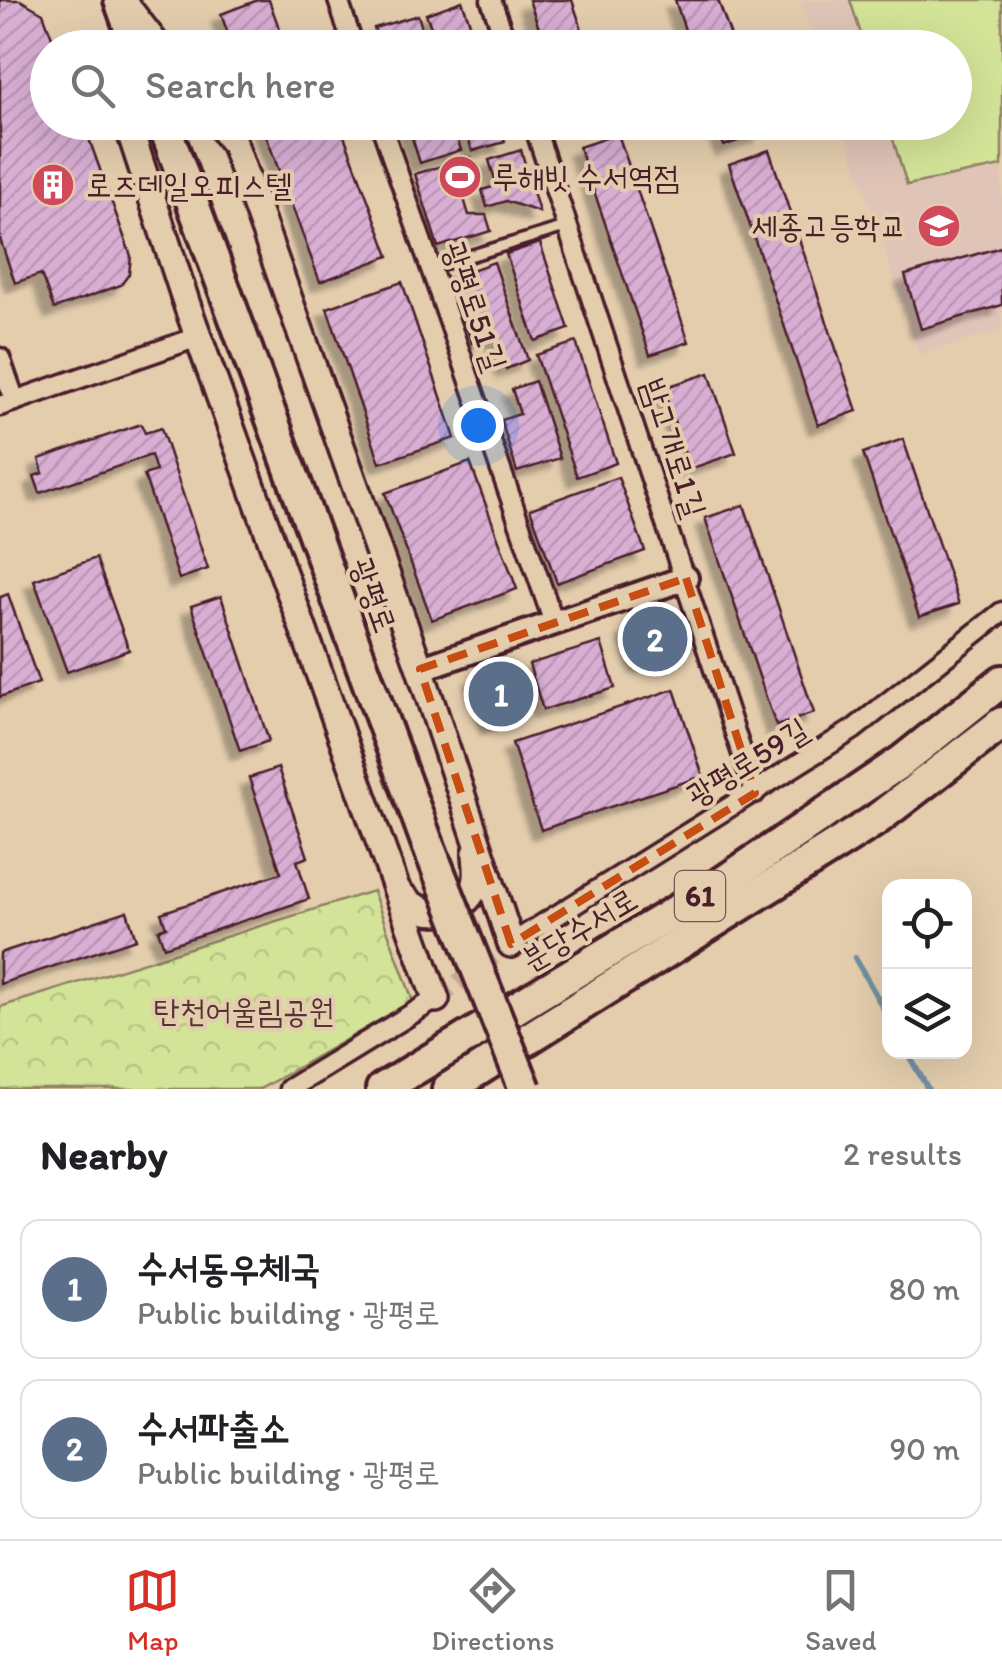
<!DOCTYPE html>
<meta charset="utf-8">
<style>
body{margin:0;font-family:Itim,"Poor Story",sans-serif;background:#f2f2f2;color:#202124}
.controls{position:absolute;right:30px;bottom:30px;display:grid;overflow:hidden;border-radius:20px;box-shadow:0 10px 40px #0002}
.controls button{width:90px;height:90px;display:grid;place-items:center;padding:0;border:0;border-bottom:2px solid #e0e0e0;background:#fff;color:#202124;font:50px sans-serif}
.you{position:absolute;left:478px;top:425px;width:35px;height:35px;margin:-25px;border:8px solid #fff;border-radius:50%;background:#1a73e8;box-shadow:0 0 0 15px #1a73e833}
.badge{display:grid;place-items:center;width:65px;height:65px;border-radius:50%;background:#d93025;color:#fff;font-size:32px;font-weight:700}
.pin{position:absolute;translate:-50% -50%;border:5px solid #fff;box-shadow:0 2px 10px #0006}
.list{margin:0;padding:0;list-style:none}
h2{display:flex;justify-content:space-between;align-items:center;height:130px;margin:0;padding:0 40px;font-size:42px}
h2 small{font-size:32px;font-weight:400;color:#757577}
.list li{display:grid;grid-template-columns:65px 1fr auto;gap:30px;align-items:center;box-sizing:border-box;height:140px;margin:0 20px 20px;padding:0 20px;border:2px solid #e0e0e0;border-radius:20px}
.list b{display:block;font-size:38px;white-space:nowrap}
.list p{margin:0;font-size:32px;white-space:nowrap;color:#757577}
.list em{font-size:32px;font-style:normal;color:#757577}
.icon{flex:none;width:55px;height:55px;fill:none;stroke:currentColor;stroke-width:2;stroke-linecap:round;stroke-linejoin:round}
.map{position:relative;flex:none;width:1002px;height:1089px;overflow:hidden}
.search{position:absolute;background:#fff;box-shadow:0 10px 40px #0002;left:30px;right:30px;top:30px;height:110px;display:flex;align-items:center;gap:25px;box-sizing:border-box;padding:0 35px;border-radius:55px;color:#757577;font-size:38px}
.sheet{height:450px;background:#fff}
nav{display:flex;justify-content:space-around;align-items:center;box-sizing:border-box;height:140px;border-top:2px solid #e0e0e0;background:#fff;font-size:28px;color:#757577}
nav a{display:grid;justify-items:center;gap:5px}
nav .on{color:#d93025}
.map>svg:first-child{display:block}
.built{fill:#e0c4b8}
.green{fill:#d3e498;stroke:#8e8262;stroke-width:2.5}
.forest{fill:url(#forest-crowns);stroke:#8e8262;stroke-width:2.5}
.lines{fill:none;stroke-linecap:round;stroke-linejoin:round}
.stream{stroke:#738fa0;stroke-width:6}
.building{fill:url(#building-hatch);stroke:#4a1f2b;stroke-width:2.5;filter:url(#shadow)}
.minor-tunnel{stroke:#c4aa93;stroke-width:18;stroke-dasharray:18 9;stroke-linecap:butt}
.service-casing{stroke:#4a1f2b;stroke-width:16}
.minor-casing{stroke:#4a1f2b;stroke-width:25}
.tertiary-casing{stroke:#4a1f2b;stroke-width:30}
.secondary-casing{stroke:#4a1f2b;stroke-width:32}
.primary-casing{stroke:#4a1f2b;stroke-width:38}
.trunk-casing{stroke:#4a1f2b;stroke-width:38}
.service{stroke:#e3cdad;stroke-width:9}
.minor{stroke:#e3cdad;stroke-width:18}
.tertiary{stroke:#e3cdad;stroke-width:22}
.secondary{stroke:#e3cdad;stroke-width:25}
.primary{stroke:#e3cdad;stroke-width:30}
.trunk{stroke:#e3cdad;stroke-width:30}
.primary-bridge-casing{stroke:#4a1f2b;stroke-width:38;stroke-linecap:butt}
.primary-bridge{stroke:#e3cdad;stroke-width:30}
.marked{fill:none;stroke:#c84d12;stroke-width:8;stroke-dasharray:20 12;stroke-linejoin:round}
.labels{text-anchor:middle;stroke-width:8;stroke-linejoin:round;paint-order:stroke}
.shield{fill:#e3cdad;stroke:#785352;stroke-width:2.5}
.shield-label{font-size:30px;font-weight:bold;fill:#4a1f2b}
.poi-label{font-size:32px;fill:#4a1f2b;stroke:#e3cdad;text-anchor:start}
.street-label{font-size:32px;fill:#4a1f2b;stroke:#e3cdad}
.park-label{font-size:32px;fill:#583336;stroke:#e3cdad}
</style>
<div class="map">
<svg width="1002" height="1089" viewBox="0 0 1002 1089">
<defs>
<pattern id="forest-crowns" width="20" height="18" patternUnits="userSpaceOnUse" patternTransform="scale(2.5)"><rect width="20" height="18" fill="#d3e498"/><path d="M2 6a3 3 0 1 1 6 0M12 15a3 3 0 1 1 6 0" fill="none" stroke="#b7c383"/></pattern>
<pattern id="building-hatch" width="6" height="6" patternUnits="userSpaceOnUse" patternTransform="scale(2.5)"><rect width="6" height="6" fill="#d8aed3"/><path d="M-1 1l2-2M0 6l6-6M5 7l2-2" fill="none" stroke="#bb95b5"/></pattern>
<filter id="shadow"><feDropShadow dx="-9" dy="9" stdDeviation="2.5" flood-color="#0004"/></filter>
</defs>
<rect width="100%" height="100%" fill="#e3cdad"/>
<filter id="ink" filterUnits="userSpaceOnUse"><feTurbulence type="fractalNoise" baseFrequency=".01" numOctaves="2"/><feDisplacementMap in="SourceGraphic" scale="20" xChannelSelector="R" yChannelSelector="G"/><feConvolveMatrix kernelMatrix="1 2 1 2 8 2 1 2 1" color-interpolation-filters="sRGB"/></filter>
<g filter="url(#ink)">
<polygon class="built" points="800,0 1002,0 1002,330 919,354 842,123 954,122 954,48 816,47"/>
<polygon class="green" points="850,0 1002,0 1002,166 907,185 888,123 954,122 954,48 865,47"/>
<polygon class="forest" points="373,891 413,1001 260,1089 0,1089 0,1007"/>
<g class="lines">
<g class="stream">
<polyline points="855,958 890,1020"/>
<polyline points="907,1052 928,1089"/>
</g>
</g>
<g class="building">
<polygon points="0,0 20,0 43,13 56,48 48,48 48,122 83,122 131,256 129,274 121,285 54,309 41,274 15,283 0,239"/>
<polygon points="258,0 269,0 285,45 307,37 312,48 233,48 221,14"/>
<polygon points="529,0 572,0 588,48 546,48"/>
<polygon points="675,0 718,0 735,48 691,48"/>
<polygon points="462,1 479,48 439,48 426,14"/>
<polygon points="418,15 426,42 408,48 380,48 374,28"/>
<polygon points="261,122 339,122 389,256 320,282"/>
<polygon points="407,122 452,122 461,150 420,163"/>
<polygon points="464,122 500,122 505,142 472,151"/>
<polygon points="716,122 760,122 763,132 724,146"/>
<polygon points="618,134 689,342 650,355 579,147"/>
<polygon points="521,150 539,212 506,201 487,207 482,190 497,186 489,160"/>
<polygon points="769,150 857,411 818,425 729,164"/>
<polygon points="471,157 480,186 462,192 469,215 486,215 491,231 438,247 415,174"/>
<polygon points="540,243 569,329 535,341 506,254"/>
<polygon points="1001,247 1002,305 921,329 905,275"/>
<polygon points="494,262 528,360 506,369 494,335 472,343 449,278"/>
<polygon points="402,282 455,438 380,463 327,308"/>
<polygon points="576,342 616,463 577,477 536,355"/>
<polygon points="709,373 736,453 690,469 663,388"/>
<polygon points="535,381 560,458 517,472 501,420 520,414 512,389"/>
<polygon points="141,424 145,433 161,428 208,569 179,579 144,475 156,471 151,455 40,493 34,476 43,473 39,459"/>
<polygon points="903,439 959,604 919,617 863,453"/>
<polygon points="470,462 517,589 432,620 385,493"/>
<polygon points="618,477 645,551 557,583 530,509"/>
<polygon points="744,505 814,713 776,726 705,518"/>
<polygon points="96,558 129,650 67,672 34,580"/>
<polygon points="8,594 39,683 0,697 0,597"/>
<polygon points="221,596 269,741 240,751 191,606"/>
<polygon points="671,614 683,649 640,665 627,629"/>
<polygon points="601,642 615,688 543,710 529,664"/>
<polygon points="513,664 529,711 490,725 474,677"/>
<polygon points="674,689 703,776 541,830 512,743"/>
<polygon points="278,768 308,857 297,861 309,899 164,947 158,930 166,927 161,913 281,873 249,778"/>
<polygon points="127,911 136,939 0,984 0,953"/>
</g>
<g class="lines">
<polyline class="minor-tunnel" points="436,999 511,944"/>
<g class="service-casing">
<polyline id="service" points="430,268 568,226"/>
</g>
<g class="minor-casing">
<g id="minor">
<polyline points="338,0 354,48"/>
<polyline points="491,0 508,48"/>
<polyline points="380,122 554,623"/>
<polyline points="533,122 755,793"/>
<polyline points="0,358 15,401"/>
<polyline points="0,406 198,337"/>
<polyline points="511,944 854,729 1002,612"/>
<polyline points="289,1089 436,999"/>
</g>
</g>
<g class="tertiary-casing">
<polyline id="tertiary" points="420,669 686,578"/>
</g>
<g class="secondary-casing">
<g id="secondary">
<polyline points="128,8 159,48"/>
<polyline points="127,122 188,308 436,999"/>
<polyline points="217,122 234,144 420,669 511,944"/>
<path d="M398,891C404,897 409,903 416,907C440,920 475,906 477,877C478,869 476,860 476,853"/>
</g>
</g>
<g class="primary-casing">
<g id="primary">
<polyline points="120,0 137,48"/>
<polyline points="163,122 428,845"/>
</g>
</g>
<g class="trunk-casing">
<g id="trunk">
<polyline points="382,1089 719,885 902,761 1002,681"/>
<polyline points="448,1089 876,820 1002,723"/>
</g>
</g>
<use href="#service" class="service"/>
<use href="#minor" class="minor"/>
<use href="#tertiary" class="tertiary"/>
<use href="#secondary" class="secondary"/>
<use href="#primary" class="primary"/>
<use href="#trunk" class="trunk"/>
<g class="primary-bridge-casing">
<polyline id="primary-bridge" points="428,845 525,1089"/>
</g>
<use href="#primary-bridge" class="primary-bridge"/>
</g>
</g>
<path class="marked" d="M686,578L755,793L511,944L420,669Z"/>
<defs>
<g id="stadium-disc" transform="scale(2.25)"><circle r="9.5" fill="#d1495b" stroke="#e3cdad"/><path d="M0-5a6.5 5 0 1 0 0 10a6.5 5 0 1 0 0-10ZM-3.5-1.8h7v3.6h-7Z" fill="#fff"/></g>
<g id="building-disc" transform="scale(2.25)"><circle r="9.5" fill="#d1495b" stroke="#e3cdad"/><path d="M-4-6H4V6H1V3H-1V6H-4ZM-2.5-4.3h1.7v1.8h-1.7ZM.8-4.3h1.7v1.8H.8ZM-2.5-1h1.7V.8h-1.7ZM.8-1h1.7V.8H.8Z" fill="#fff"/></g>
<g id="school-disc" transform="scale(2.25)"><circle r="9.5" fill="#d1495b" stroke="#e3cdad"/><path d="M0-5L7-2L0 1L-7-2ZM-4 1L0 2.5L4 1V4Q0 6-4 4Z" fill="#fff"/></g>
</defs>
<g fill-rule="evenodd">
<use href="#stadium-disc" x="460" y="177"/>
<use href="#building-disc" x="53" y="185"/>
<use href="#school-disc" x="939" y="226"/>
</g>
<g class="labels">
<rect class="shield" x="675" y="871" width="50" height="50" rx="8"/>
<g class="shield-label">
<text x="700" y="906">61</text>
</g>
<g class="poi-label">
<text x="492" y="188">루해빗 수서역점</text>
<text x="86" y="196">로즈데일오피스텔</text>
<text x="906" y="237" text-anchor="end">세종고등학교</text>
</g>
<g class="street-label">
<text transform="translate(475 306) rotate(71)" y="11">광평로51길</text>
<text transform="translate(674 448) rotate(72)" y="11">밤고개로1길</text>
<text transform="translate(374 595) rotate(70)" y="11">광평로</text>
<text transform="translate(747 762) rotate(-32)" y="11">광평로59길</text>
<text transform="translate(579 929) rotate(-31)" y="11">분당수서로</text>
</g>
<g class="park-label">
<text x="244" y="1022">탄천어울림공원</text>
</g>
</g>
</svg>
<div class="controls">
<button><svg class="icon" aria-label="locate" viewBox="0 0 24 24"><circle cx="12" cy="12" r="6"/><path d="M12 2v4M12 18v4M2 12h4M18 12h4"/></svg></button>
<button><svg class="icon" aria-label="layers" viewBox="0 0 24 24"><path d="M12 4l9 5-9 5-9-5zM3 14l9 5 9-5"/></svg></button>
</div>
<div class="you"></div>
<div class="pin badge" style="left:501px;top:694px;background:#5c6f8a">1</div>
<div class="pin badge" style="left:655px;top:639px;background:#5c6f8a">2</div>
<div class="search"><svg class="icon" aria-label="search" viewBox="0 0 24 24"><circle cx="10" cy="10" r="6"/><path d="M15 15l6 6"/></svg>Search here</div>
</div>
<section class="sheet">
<h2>Nearby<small>2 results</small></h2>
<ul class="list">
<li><span class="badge" style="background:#5c6f8a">1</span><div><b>수서동우체국</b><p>Public building · 광평로</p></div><em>80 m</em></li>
<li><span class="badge" style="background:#5c6f8a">2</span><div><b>수서파출소</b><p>Public building · 광평로</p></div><em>90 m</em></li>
</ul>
</section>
<nav>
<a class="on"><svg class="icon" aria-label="map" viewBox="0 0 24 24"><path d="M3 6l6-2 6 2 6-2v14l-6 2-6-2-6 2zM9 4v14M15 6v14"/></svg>Map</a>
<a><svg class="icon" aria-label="directions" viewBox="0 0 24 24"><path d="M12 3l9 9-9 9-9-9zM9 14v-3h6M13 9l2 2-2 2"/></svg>Directions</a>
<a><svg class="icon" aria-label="saved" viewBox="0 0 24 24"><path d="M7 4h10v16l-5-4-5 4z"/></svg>Saved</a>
</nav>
